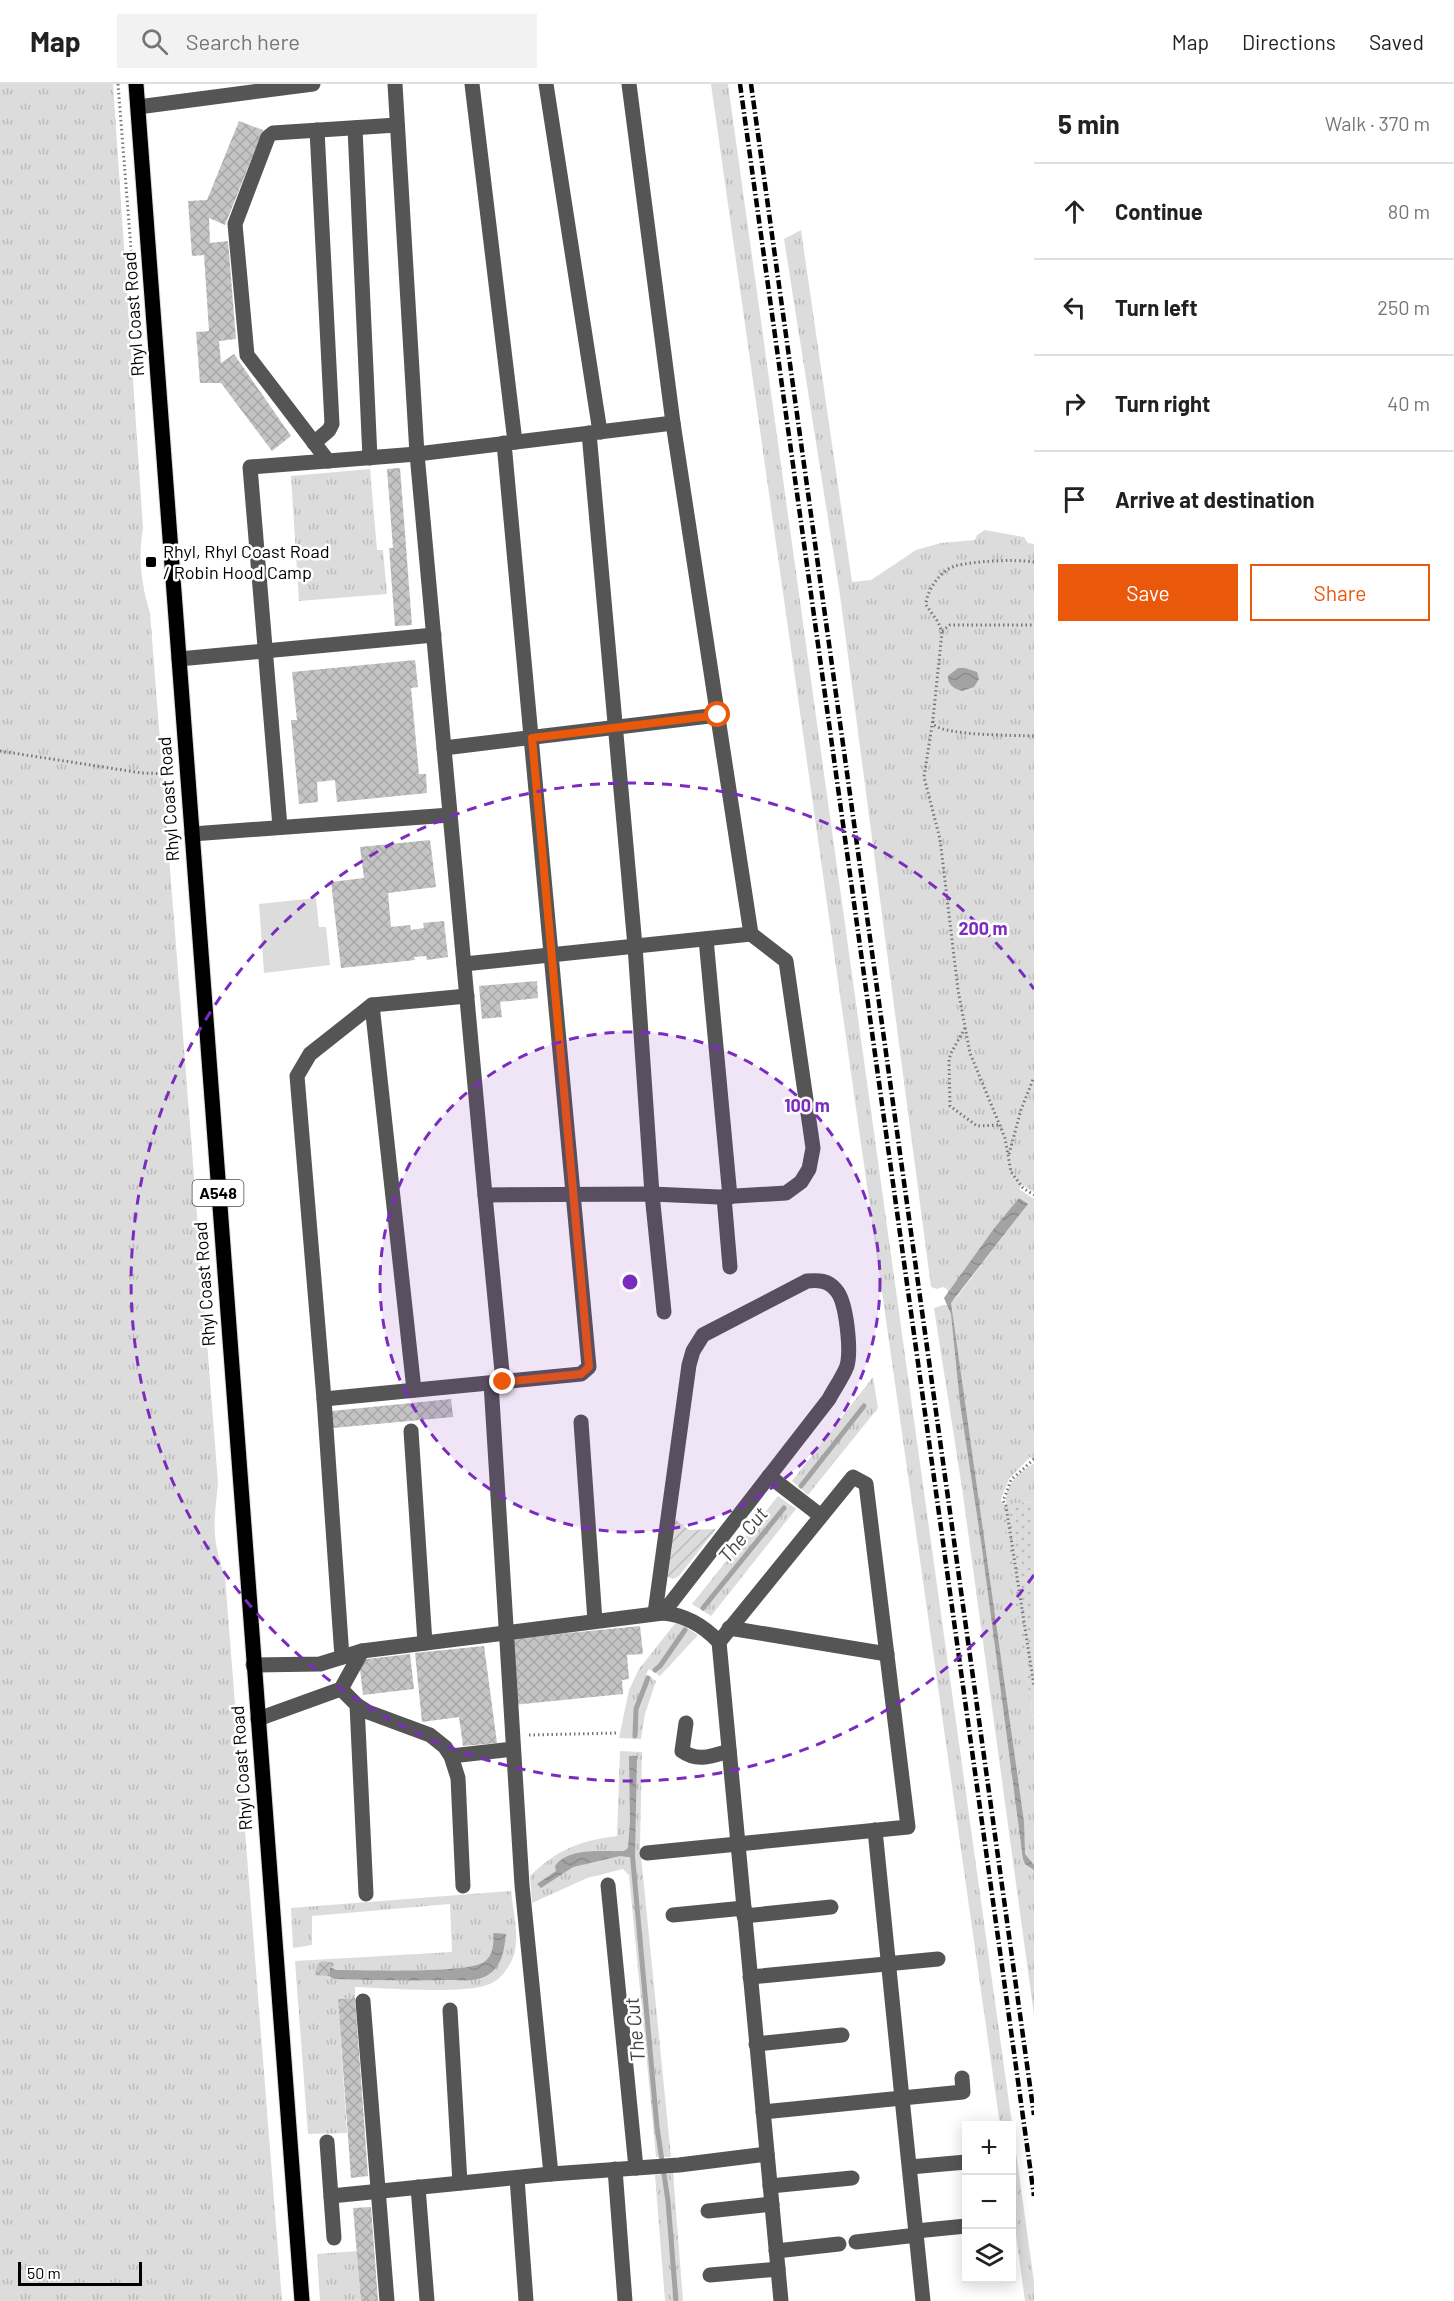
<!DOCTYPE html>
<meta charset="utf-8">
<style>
body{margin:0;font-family:Barlow,sans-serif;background:#f2f2f2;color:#222}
.controls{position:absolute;right:18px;bottom:18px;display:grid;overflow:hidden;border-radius:0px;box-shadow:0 3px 15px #0003}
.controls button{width:54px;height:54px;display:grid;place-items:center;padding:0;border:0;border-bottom:2px solid #e0e0e0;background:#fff;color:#222;font:30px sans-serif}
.scale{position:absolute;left:18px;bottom:15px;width:124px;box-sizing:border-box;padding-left:6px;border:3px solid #000;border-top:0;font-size:16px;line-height:21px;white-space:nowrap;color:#000;-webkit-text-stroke:4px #fff;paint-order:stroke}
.stop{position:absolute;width:18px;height:18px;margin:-14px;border:4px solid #ea580c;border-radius:50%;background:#fff}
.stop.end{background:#ea580c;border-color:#fff;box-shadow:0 2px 6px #0008}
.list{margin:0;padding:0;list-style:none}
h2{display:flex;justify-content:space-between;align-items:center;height:78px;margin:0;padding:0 24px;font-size:26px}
h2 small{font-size:20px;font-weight:400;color:#767676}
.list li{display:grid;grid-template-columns:39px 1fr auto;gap:18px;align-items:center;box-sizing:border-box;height:96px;padding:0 24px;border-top:2px solid #e0e0e0}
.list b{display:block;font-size:22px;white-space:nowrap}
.list em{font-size:20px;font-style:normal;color:#767676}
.actions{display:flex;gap:12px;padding:18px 24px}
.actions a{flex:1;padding:14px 0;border:2px solid #ea580c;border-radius:0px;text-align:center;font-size:21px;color:#ea580c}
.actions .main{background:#ea580c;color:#fff}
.icon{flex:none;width:33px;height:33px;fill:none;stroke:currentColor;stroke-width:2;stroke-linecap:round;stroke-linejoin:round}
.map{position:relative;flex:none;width:1034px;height:2217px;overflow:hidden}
header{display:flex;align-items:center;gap:36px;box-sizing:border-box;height:84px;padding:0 30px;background:#fff;border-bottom:2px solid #e0e0e0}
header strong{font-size:28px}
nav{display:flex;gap:33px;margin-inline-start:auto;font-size:21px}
.search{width:420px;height:54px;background:#f2f2f2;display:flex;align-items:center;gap:15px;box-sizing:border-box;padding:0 21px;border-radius:0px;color:#767676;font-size:22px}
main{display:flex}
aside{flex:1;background:#fff}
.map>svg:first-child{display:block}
.grass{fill:url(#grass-tufts)}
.park{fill:url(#park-dots)}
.garden{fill:url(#garden-furrows)}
.pitch{fill:#dcdcdc}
.water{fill:url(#water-waves)}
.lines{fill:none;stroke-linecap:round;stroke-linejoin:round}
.stream{stroke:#a3a3a3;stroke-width:5}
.building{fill:url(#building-cross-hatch)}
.major-casing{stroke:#dbdbdb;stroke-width:17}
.path{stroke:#777;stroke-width:3;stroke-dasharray:1.5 3;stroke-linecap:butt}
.minor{stroke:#555;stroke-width:15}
.major{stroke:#000;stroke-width:15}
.rail{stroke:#000;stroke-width:4.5;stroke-dasharray:9 3 1.5 3;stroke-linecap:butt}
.route{stroke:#ea580c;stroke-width:8}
.ring{fill:none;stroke:#7b2cbf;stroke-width:3;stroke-dasharray:10 8}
.poi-dot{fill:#000;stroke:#fff;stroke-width:2}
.labels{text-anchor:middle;stroke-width:5;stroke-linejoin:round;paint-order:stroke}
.shield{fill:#fff;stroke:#4c4c4c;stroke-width:1.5}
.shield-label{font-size:16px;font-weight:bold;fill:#000}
.street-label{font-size:18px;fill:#000;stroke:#fff}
.poi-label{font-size:18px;fill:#000;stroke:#fff;text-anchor:start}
.water-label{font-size:20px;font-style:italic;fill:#444;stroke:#fff}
.centre{fill:#7b2cbf;stroke:#fff;stroke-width:3}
.ring-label{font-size:18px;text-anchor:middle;font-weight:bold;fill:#7b2cbf;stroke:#fff;stroke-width:5;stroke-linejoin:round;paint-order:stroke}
</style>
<header>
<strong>Map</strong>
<div class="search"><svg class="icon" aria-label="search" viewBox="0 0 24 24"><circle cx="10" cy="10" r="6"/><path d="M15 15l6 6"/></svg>Search here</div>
<nav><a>Map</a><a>Directions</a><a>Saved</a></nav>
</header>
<main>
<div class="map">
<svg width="1034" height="2217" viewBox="0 0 1034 2217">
<defs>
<pattern id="grass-tufts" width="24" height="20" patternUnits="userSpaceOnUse" patternTransform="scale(1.5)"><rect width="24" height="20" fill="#dcdcdc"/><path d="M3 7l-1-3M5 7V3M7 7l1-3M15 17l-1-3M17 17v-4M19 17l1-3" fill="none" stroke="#bbb"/></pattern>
<pattern id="park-dots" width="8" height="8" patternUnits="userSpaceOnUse" patternTransform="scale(1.5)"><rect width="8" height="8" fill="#dcdcdc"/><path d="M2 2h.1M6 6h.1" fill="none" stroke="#bbb" stroke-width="1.8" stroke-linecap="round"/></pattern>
<pattern id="garden-furrows" width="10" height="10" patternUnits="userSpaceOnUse" patternTransform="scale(1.5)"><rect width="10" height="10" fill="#dcdcdc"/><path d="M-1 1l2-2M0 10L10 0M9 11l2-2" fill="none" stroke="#bbb"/></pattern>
<pattern id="water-waves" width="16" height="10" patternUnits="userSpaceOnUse" patternTransform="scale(1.5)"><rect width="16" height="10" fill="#a3a3a3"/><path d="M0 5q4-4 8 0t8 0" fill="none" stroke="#8b8b8b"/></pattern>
<pattern id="building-cross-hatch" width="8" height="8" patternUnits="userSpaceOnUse" patternTransform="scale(1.5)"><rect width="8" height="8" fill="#c4c4c4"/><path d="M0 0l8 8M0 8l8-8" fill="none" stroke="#a7a7a7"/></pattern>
</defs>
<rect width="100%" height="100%" fill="#fff"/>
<g class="grass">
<path d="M0,0H113L143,444C138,473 141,500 150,529L218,1399C214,1439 211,1454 225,1493L282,2217H0Z"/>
<polygon points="711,0 728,0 1034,2198 1034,2217 1025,2217 1012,2122 1012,2042 1000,2041"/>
<polygon points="801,146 852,498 871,496 916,466 941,459 975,456 977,451 985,446 1024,453 1028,459 1034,460 1034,1108 1022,1101 1019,1105 1034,1115 1034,1377 1030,1373 1009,1395 1001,1415 1034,1643 1034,1931 962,1404 934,1224 943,1221 948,1221 956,1214 1027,1121 1019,1114 995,1143 948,1210 948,1206 943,1203 937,1205 931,1203 840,511 784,155"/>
<polygon points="370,385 377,466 383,466 387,510 299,517 291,392"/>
<polygon points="873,1293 878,1324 808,1411 792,1397"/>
<path d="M1034,1379V1418L1006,1420C1004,1401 1020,1388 1034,1379Z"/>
<polygon points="778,1412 796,1425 711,1532 692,1520"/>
<polygon points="677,1537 698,1551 660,1592 649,1585 646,1590 656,1597 645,1630 641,1655 619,1654 629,1606 639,1585"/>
<path d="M620,1667L642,1668L640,1762L671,2073H656L629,1791L623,1785L587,1794L532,1819L530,1792C558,1765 579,1757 617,1752Z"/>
<path d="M511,1807C513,1828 521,1856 512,1876C507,1886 500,1896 490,1900C464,1911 387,1904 355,1903V1914L338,1915L347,2049L308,2050L295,1877L452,1868L450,1820L312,1832V1861L293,1864L291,1824Z"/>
<polygon points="673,2089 683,2217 665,2217 655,2091"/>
<polygon points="357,2167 361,2217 320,2217 317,2170"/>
</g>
<polygon class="park" points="1034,1418 1034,1643 1001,1420"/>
<polygon class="garden" points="673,1434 689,1446 716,1445 679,1492 673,1495 666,1492"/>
<polygon class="pitch" points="316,814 319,843 326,843 330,881 264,889 259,820"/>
<g class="water">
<path d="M958,584H965L977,588L979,595L974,603L962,607C954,605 947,600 948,592Z"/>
<polygon points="1019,1114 1028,1120 951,1219 1024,1738 1025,1770 1034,1781 1034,1786 1025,1780 1023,1775 982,1464 960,1319 951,1230 944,1214 995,1143"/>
<path d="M629,1672H637L635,1774L620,1772L573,1783L541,1804L537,1800L556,1787L555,1782C569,1763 601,1768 624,1767L628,1764L630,1737Z"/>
<path d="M494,1849L506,1850C504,1867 502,1885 484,1893C473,1898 458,1896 447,1896C409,1897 372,1896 334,1895L329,1892L330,1883L336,1886C362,1886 466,1890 484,1878C494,1871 493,1860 494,1849Z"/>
</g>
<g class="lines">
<g class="stream">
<polyline points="801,1402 864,1322"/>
<polyline points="703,1524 784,1424"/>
<polyline points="655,1586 660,1582 685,1546"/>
<polyline points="635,1652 636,1625 648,1594"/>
<polyline points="632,1767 657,2043 668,2117 676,2217"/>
</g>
</g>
<g class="building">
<polygon points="239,37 263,46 225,141 209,134 210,159 228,157 236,255 219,257 221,279 234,270 291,352 272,367 221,299 200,299 196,248 209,247 204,171 192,172 188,117 207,116"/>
<polygon points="400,384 412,541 395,542 389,464 393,464 387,385"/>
<polygon points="415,576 418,603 411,604 419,690 426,690 427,709 337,718 335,696 317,698 318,718 299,720 291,636 297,636 292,588"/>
<polygon points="430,756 436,803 388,809 391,843 410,841 411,846 424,844 423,839 444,837 448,873 427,876 426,872 414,873 415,876 341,884 331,798 364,794 360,763"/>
<polygon points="537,897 538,914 500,918 502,933 482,935 479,902"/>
<polygon points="451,1315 453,1333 333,1344 332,1327"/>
<polygon points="640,1542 643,1570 627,1571 629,1595 622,1596 623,1610 513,1621 507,1555"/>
<polygon points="484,1562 497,1659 463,1662 459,1633 422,1638 415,1569"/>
<polygon points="410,1570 414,1605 363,1611 359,1576"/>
<polygon points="322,1877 334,1879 333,1883 330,1883 329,1892 315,1891 317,1881"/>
<polygon points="355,1914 368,2092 351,2094 338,1915"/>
<polygon points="371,2123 378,2217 361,2217 353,2124"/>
</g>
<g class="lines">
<g class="major-casing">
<polyline id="major" points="136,0 302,2217"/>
</g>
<g class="path">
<polyline points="118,0 133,190"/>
<path d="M1034,478C1015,475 973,477 955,482C941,486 926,507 926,521L938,538L942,548L933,635L924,693L940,755L958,906L970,969L1005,1054L1011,1088L1023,1104L1034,1111"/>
<polyline points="942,547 950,541 1034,541"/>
<path d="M933,637L934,641C949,652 1013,651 1034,652"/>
<polyline points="0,667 142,689 173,690"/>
<polyline points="965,944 951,969 949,976 950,1022 977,1042 999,1041"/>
<polyline points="1009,1070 1021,1026 1034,993"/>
<polyline points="1034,1375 1011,1396 1003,1417 1006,1422 1034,1602"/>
<polyline points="529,1651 617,1649"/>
</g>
<g class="minor">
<polyline points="395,0 417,370 485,1111 652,1110 719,1113 786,1109 801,1098 809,1085 813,1064 786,877 751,850 673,339 629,0"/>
<polyline points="472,0 515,358"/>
<polyline points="546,0 600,348"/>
<polyline points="138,23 313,0"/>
<polyline points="355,44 370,374"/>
<polyline points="589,349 635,862 652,1110 664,1228"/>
<polyline points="314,359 329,346 332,340 317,46"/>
<polyline points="328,377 247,271 235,140 268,53 273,49 397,41"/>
<polyline points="179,575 434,551"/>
<polyline points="444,664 718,631"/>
<polyline points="280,743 250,383 417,370 673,339"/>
<polyline points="192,750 450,731"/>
<polyline points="706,855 730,1113"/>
<polyline points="464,880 751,850"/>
<polyline points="372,921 414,1306"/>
<polyline points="485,1111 503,1298"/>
<polyline points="724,1113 730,1183"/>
<polyline points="491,1299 522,1801 551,2090"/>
<polyline points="324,1315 581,1290 589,1283 504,359"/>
<polyline points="581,1338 595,1537"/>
<polyline points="411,1347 425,1559"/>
<polyline points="769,1392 821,1432"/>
<path d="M655,1529L689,1281L693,1267L703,1251L807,1197C818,1196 828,1196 836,1206C847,1218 851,1267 847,1282C843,1293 834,1305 829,1315L663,1529"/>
<polyline points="729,1544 887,1570"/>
<polyline points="342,1573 324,1315 297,992 310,970 372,921 467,912"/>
<path d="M253,1581L320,1580L362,1567L663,1529C686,1531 703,1541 719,1558L781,2217"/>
<polyline points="341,1605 357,1621 368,1628 430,1651 445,1663 451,1672 458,1694 463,1802"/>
<polyline points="357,1621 366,1810"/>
<polyline points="258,1635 341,1605 362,1567"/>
<path d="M686,1639L682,1667C697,1678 712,1672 729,1667"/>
<polyline points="451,1672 513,1665"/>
<polyline points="875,1746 902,2014 963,2008 962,1994"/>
<polyline points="647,1769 908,1743 866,1400 853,1393 719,1558"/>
<polyline points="608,1801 636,2084"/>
<polyline points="673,1831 744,1824"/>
<polyline points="744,1832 831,1823"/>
<polyline points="750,1893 938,1875"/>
<polyline points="363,1917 387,2217"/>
<polyline points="450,1926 460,2099"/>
<polyline points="756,1960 842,1951"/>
<polyline points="763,2028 902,2014 923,2217"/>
<polyline points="327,2058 334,2154"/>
<polyline points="910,2083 966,2078"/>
<polyline points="615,2085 625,2217"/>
<polyline points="517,2094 526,2217"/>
<polyline points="770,2102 852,2094"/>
<polyline points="418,2103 427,2217"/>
<polyline points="331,2112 551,2090 679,2081 767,2070"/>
<polyline points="708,2127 772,2120"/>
<polyline points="916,2147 966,2142"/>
<polyline points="856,2158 917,2151"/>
<polyline points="776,2167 839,2160"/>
<polyline points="710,2191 778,2185"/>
</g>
<use href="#major" class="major"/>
<g class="rail">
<polyline points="740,0 1034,2112"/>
<polyline points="751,0 1034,2031"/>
</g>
</g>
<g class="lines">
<polyline class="route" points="503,1298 581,1290 589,1283 532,654 718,631"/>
</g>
<circle cx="630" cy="1198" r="250" fill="#7b2cbf" fill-opacity=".12"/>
<g class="ring">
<circle cx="630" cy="1198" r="250"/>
<path d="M1034 1491A499 499 0 1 1 1034 905"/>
</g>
<rect class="poi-dot" x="145" y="472" width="12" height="12" rx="3"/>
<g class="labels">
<rect class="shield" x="192.5" y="1096" width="51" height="26" rx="4.5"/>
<g class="shield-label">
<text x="218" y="1115">A548</text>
</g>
<g class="street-label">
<text transform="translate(134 230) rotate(-94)" y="6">Rhyl Coast Road</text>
<text transform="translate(169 715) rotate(-94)" y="6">Rhyl Coast Road</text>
<text transform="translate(205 1200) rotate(-94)" y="6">Rhyl Coast Road</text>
<text transform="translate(242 1684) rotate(-94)" y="6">Rhyl Coast Road</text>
</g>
<g class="poi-label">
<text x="163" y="474">Rhyl, Rhyl Coast Road<tspan x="163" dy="21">/ Robin Hood Camp</tspan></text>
</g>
<g class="water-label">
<text transform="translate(743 1451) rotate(-51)" y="7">The Cut</text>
<text transform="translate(635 1946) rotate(-96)" y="7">The Cut</text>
</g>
</g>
<circle cx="630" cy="1198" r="9" class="centre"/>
<g class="ring-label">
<text x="983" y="851">200 m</text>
<text x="807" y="1028">100 m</text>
</g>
</svg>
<div class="controls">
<button>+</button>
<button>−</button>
<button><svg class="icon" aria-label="layers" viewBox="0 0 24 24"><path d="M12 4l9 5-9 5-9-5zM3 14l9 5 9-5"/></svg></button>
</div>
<div class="scale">50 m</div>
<div class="stop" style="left:718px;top:631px"></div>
<div class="stop end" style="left:503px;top:1298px"></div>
</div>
<aside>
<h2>5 min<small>Walk · 370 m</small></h2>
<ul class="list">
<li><svg class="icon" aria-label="ahead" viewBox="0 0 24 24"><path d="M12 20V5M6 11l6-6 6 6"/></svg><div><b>Continue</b></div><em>80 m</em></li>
<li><svg class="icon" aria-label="left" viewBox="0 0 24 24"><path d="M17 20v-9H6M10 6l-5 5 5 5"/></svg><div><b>Turn left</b></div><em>250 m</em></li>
<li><svg class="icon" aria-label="right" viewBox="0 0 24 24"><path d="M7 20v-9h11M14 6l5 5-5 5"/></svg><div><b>Turn right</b></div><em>40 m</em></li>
<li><svg class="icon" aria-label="arrive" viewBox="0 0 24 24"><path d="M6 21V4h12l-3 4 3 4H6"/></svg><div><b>Arrive at destination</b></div></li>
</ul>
<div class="actions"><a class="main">Save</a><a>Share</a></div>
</aside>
</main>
